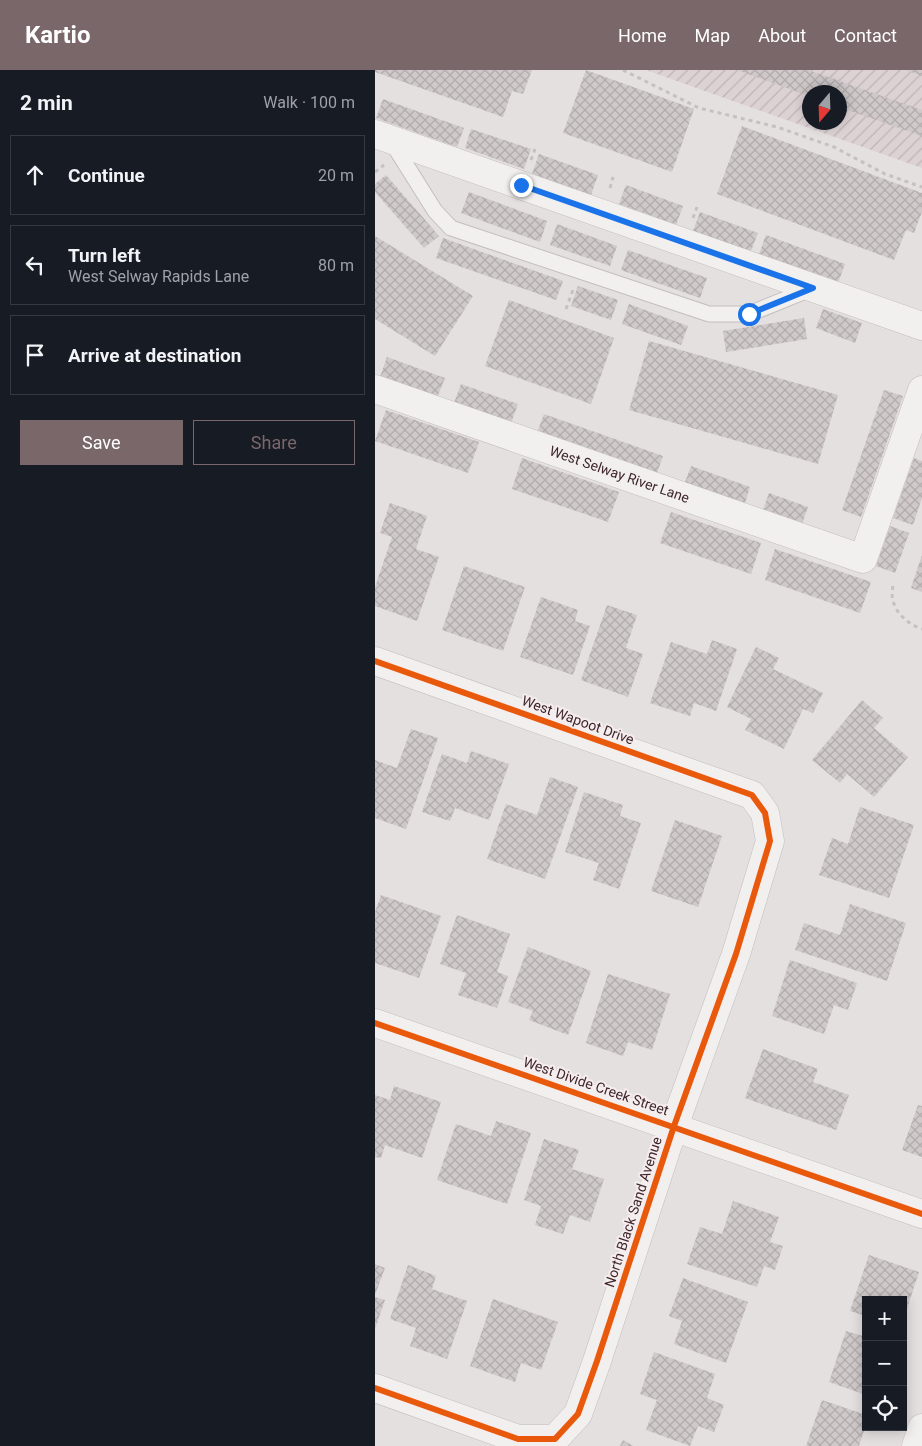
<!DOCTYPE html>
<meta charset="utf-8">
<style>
body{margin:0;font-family:Roboto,sans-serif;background:#242831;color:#f1f3f6}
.controls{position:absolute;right:15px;bottom:15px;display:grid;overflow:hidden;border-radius:0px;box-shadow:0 2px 12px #0003}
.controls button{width:45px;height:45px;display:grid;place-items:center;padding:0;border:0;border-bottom:1px solid #363941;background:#171b24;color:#f1f3f6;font:25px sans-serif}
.compass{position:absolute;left:427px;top:15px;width:45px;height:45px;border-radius:50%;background:#171b24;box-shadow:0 2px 12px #0003;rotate:199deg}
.stop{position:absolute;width:15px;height:15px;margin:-11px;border:4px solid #1a73e8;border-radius:50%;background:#fff}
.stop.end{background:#1a73e8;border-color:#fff;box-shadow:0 1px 5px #0008}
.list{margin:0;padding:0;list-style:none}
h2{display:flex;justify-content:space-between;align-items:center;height:65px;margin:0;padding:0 20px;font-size:21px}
h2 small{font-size:16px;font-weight:400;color:#9ea1a6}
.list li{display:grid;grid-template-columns:32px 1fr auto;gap:15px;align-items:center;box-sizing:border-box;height:80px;margin:0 10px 10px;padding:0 10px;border:1px solid #363941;border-radius:0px}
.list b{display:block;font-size:19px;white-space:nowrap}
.list p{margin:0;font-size:16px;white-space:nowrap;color:#9ea1a6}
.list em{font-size:16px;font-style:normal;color:#9ea1a6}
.actions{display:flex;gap:10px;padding:15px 20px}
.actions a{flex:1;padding:11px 0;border:1px solid #79676a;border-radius:0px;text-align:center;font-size:18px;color:#79676a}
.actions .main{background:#79676a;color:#fff}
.icon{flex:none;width:28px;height:28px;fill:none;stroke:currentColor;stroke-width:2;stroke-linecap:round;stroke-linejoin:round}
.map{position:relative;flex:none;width:547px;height:1376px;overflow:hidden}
header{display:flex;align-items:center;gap:30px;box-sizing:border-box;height:70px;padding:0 25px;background:#79676a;color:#fff}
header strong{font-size:24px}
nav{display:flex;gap:28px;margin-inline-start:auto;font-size:18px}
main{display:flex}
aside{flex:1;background:#171b24}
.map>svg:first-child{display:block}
.industrial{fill:url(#industrial-furrows);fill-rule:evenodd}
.building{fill:url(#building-cross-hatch)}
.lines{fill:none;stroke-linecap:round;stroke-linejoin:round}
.lane-casing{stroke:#c3bebe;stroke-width:17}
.street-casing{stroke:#c3bebe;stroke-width:29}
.path{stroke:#c6c0c1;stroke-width:3;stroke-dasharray:4 4;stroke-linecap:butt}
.lane{stroke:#f2efef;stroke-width:15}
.street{stroke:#f2efef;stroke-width:28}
.cycleway-casing{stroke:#f5edee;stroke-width:9}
.cycleway{stroke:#e8590c;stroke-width:6}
.route{stroke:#1a73e8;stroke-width:6}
.labels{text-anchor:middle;stroke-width:4;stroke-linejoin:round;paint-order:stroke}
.street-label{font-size:14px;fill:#3f262a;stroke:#f5edee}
</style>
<header>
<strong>Kartio</strong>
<nav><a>Home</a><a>Map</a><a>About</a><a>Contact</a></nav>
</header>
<main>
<aside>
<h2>2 min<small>Walk · 100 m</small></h2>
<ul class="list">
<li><svg class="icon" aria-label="ahead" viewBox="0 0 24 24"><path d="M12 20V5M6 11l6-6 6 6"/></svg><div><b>Continue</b></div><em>20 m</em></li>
<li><svg class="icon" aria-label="left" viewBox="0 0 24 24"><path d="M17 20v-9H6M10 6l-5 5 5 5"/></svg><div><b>Turn left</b><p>West Selway Rapids Lane</p></div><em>80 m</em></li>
<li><svg class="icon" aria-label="arrive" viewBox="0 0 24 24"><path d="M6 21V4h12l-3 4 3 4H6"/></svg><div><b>Arrive at destination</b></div></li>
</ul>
<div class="actions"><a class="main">Save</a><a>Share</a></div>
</aside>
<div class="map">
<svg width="547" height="1376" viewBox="0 0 547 1376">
<defs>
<pattern id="industrial-furrows" width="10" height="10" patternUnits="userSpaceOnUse" patternTransform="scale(1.25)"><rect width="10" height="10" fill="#dcd1d3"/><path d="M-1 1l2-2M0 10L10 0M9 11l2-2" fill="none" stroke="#beb3b5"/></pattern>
<pattern id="building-cross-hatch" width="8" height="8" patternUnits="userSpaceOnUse" patternTransform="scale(1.25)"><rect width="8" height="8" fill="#cfc9ca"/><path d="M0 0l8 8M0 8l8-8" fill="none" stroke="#b3acae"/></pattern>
</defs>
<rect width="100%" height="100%" fill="#e5e0e0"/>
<path class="industrial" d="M271,0H547V98ZM434,22H464V52H434Z"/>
<g class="building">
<polygon points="0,0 157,0 148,24 137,21 128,47 0,2"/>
<polygon points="211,0 319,39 297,102 188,63"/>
<polygon points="362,0 433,0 547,40 547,66 464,37 464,22 434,22 434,26"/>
<polygon points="532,0 547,0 547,6 531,0"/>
<polygon points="8,29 89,58 82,77 1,48"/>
<polygon points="367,56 547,123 547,142 539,163 531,160 519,190 342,124"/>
<polygon points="96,59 156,79 149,99 90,78"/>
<polygon points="164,84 223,105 216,125 157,104"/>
<polygon points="11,105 64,166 49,178 0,122 0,114"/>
<polygon points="251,115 308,136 301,155 244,134"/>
<polygon points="94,122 172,151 165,172 86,143"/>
<polygon points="325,142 383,163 376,181 318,161"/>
<polygon points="182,154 242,176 235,196 175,175"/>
<polygon points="391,165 470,194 463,213 384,184"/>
<polygon points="0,166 98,226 60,286 0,249"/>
<polygon points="68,168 188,211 181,230 61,188"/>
<polygon points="253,180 332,208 325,228 246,200"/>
<polygon points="203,216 243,230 236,250 196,236"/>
<polygon points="134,230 239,268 216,334 110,296"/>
<polygon points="254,234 313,256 306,275 247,254"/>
<polygon points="448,239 487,253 480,273 441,258"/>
<polygon points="429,248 432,269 351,282 348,261"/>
<polygon points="274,271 463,325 443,394 254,340"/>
<polygon points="12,287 70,308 62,328 5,307"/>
<polygon points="86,314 143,334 136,353 79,333"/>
<polygon points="509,320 528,326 486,447 467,440"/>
<polygon points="11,340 104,372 93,403 0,371"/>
<polygon points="169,344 288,386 281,406 162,363"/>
<polygon points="147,388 244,422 233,452 137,419"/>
<polygon points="539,388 547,391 547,428 538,455 518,448"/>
<polygon points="316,396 375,417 369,436 309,415"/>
<polygon points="394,423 433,437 426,457 387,443"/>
<polygon points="15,433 52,446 41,479 64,487 42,551 0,536 0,517 17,467 5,463"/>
<polygon points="296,442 386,473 376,504 285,473"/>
<polygon points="515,456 534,463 520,503 501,496"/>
<polygon points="400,479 496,512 485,543 390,510"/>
<polygon points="547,485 547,522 536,518"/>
<polygon points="89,496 150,517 128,581 67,560"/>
<polygon points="166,527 203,540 200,551 215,556 198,605 145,587"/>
<polygon points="232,535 262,545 251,578 268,584 253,627 206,610"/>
<polygon points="337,570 362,579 341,641 319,633 315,646 275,633 296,572 332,584"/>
<polygon points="381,577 404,588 398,599 448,623 438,643 428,639 409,679 370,660 376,649 352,637"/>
<polygon points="487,630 508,648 499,658 533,687 499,727 472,704 465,713 437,690"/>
<polygon points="36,659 63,668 31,759 0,748 0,690 22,698"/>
<polygon points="96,681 134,694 114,750 80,738 75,751 47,742 67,684 92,693"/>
<polygon points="175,707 203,717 170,809 112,789 131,734 162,745"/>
<polygon points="209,722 248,735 245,746 266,753 244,819 218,810 224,793 190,782"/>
<polygon points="485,737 539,755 514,828 444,805 457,768 473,774"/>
<polygon points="300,750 347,766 323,837 276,821"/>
<polygon points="6,825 66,846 44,908 0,893 0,842"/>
<polygon points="475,834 531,853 512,911 420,880 429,853 465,865"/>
<polygon points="82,845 135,864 122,902 133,906 122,938 83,925 91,903 65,894"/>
<polygon points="153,877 216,901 193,965 154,950 158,941 133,932"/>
<polygon points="415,890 482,913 473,940 459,935 449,964 397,946"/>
<polygon points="233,904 295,924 277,980 253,972 248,986 211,973"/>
<polygon points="388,979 443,999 438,1012 474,1025 461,1060 370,1028"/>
<polygon points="19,1016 66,1032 47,1088 10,1075 6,1088 0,1087 0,1025 15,1030"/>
<polygon points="543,1035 547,1036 547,1087 527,1080"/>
<polygon points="121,1051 156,1063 132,1134 62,1110 81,1054 116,1066"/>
<polygon points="169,1069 204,1080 197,1099 229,1109 215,1152 195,1145 188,1164 160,1155 166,1136 149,1130"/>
<polygon points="358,1131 404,1147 395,1172 408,1176 400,1200 389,1196 382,1217 312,1194 325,1157 347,1164"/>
<polygon points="494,1185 544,1202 529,1248 528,1230 491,1230 491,1246 475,1241"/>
<polygon points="0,1194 10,1198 0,1225"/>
<polygon points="33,1195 61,1206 57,1219 92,1231 72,1289 35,1276 41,1258 15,1249"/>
<polygon points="308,1208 373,1232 351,1293 299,1274 307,1251 294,1246"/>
<polygon points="0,1227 10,1230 0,1259"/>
<polygon points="118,1229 183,1252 166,1300 146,1293 140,1312 95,1296"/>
<polygon points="471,1261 491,1267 491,1325 454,1312"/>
<polygon points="279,1282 340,1304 332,1328 349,1335 339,1362 323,1356 315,1376 271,1360 282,1330 265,1324"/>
<polygon points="447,1330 491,1345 491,1355 484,1376 431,1376"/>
<polygon points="248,1370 258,1376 245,1376"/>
</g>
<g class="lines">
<g class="lane-casing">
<polyline id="lane" points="16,71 60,141 76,158 334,244 374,244 438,218"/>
</g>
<g class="street-casing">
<g id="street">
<polyline points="0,64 547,256"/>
<path id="s1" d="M0,319L488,489L547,320"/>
<polyline points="0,591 377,725 390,743 395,771 361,884 299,1056 222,1291 203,1344 180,1369 143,1369 0,1318"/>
<polyline points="0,953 547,1144"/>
<polyline points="541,1376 547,1358"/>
</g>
</g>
<g class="path">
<polyline points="248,0 324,38 402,57 459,77 510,104 547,117"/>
<polyline points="156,90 160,79"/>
<polyline points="0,102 9,95"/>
<polyline points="235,118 238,107"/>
<polyline points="318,148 322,137"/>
<polyline points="191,239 198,220"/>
<path d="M518,516C513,536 529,553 547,559"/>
</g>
<use href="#lane" class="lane"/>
<use href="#street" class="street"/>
<g class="cycleway-casing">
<g id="cycleway">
<polyline points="0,591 377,725 390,743 395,771 361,884 299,1056 222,1291 203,1344 180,1369 143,1369 0,1318"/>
<polyline points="0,953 547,1144"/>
</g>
</g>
<use href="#cycleway" class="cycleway"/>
</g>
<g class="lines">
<polyline class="route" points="146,115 438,218 374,244"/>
</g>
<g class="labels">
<g class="street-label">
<text dy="5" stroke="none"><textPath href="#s1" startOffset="259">West Selway River Lane</textPath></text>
<text transform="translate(203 650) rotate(20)" y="5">West Wapoot Drive</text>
<text transform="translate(221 1016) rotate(19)" y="5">West Divide Creek Street</text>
<text transform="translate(258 1142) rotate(-72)" y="5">North Black Sand Avenue</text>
</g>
</g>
</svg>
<div class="controls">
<button>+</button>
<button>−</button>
<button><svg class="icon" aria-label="locate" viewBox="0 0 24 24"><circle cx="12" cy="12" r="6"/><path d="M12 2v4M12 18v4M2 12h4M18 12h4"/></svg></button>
</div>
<svg class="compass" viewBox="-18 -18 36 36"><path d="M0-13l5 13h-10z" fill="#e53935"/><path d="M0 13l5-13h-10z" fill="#9ea1a6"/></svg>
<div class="stop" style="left:374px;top:244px"></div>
<div class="stop end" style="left:146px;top:115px"></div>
</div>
</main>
